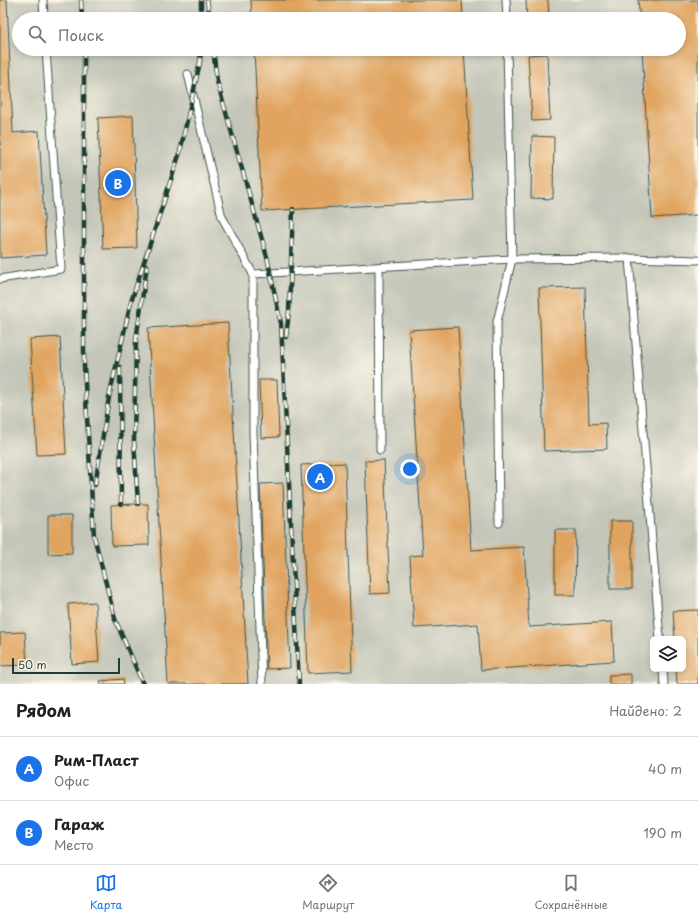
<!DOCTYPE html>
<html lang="ru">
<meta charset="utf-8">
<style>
body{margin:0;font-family:"Playpen Sans",sans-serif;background:#f6f6f6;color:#202124}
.controls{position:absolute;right:12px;bottom:12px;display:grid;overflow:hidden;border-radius:6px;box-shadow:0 2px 6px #0003}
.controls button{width:36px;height:36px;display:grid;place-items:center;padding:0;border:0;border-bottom:1px solid #e0e0e0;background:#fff;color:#202124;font:20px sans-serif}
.scale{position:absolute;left:12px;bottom:10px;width:108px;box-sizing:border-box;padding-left:4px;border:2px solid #1f3d34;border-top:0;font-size:11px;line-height:14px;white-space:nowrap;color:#1f3d34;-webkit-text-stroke:3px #fcf5e5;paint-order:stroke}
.you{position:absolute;left:410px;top:469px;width:14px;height:14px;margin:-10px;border:3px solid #fff;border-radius:50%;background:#1a73e8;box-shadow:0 0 0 6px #1a73e833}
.badge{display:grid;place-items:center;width:26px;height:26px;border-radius:50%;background:#1a73e8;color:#fff;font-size:13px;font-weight:700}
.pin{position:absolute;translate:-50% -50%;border:2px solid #fff;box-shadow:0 1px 4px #0006}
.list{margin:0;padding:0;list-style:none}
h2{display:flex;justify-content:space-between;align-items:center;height:52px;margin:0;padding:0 16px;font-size:17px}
h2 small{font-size:13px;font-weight:400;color:#757577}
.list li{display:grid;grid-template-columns:26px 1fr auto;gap:12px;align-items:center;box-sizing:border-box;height:64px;padding:0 16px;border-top:1px solid #e0e0e0}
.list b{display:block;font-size:15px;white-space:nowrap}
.list p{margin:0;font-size:13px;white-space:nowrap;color:#757577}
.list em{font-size:13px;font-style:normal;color:#757577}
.icon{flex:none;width:22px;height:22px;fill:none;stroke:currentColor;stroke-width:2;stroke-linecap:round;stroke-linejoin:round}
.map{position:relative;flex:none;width:698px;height:684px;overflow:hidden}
.search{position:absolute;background:#fff;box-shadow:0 2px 6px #0003;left:12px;right:12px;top:12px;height:44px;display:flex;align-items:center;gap:10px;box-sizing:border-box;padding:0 14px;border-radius:22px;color:#757577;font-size:15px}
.sheet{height:180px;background:#fff}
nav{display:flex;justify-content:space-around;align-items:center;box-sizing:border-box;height:56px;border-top:1px solid #e0e0e0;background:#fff;font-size:11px;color:#757577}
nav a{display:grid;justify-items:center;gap:2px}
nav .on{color:#1a73e8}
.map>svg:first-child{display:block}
.industrial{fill:#c3c6b9;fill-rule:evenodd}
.building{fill:#e0a461}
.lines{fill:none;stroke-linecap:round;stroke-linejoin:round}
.lane-casing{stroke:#3f564a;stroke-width:9}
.lane{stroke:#fff;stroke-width:7}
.rail-casing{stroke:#1f3d34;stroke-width:4.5}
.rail{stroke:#fcf5e5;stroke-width:3;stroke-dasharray:9;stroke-linecap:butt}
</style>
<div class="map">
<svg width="698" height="684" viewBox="0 0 698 684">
<rect width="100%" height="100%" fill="#fcf5e5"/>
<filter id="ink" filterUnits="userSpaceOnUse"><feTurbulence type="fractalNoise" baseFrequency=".025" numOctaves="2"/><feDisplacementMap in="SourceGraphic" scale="8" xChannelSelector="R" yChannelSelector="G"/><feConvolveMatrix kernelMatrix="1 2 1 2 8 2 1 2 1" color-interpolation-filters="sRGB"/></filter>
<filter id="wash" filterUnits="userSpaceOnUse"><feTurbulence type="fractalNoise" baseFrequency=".012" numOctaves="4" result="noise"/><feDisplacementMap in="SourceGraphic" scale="16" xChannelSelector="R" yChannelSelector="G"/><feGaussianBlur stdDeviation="0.9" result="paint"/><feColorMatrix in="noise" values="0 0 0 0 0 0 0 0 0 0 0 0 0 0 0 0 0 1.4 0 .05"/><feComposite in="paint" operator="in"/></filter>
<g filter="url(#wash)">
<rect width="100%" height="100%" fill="#f5e1c5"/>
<path class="industrial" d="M0,0H698V684H0ZM19,19H679V49H19ZM653,639H683V669H653Z"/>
<g id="blocks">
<g class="building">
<polygon points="0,0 7,0 13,133 39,131 46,255 0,258"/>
<polygon points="251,0 462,0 463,19 252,19"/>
<polygon points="526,0 548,0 549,19 527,19"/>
<polygon points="638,0 698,0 698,215 652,218 642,49 679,49 679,19 640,19"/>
<polygon points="254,49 464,49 473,200 262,211"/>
<polygon points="547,54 550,120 532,121 528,55"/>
<polygon points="133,116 137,248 103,249 98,118"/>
<polygon points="532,136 554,137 553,199 531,198"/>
<polygon points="585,287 589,424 606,423 607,449 544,451 539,288"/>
<polygon points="228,323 248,684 168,684 148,328"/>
<polygon points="458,327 471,550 524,547 529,627 612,622 614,661 481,670 478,624 414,628 410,556 423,555 409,330"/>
<polygon points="60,337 66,454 37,455 30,339"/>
<polygon points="259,380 277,380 279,437 261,438"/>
<polygon points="384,460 390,593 370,594 365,461"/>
<polygon points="345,463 352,671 308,673 301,465"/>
<polygon points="283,483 290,668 267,669 260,484"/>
<polygon points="138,504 148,504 149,545 112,546 111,505"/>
<polygon points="48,515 72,515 72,553 48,554"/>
<rect x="610" y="521" width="22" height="68"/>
<polygon points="555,530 576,530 575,595 555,595"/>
<polygon points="95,602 99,662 72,664 68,604"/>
<polygon points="698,610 698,684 677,684 676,669 683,669 683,639 675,639 673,611"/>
<polygon points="25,632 27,665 0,666 0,633"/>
<polygon points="631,674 631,684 609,684 609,675"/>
<polygon points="123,679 124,684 101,684 100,681"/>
</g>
</g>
</g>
<g filter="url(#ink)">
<use href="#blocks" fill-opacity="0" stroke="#3f564a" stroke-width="1"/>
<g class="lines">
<g class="lane-casing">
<g id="lane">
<polyline points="43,0 44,19"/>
<polyline points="506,0 507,19"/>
<polyline points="188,74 222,217 253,274 512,259 629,258 698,260"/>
<polyline points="629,258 660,639"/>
<polyline points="379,267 380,450"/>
<polyline points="253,274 253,433 262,684"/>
<polyline points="0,279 61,269 46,49"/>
<polyline points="499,523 497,322 512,259 507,49"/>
<polyline points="663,669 664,684"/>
</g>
</g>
<use href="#lane" class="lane"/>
<g class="rail-casing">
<g id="rail">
<polyline points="81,0 82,19"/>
<polyline points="207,0 210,19"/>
<polyline points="201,19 201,0"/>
<polyline points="84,49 84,366 94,536 115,619 143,684"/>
<polyline points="213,49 217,81 267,257 281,324 299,684"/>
<polyline points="286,337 289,312 293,209"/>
<polyline points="120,367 121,504"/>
<polyline points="95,485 109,397 131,302 180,152 200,62 201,49"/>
<polyline points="138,504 134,440 136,340 147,266"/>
</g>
</g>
<use href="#rail" class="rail"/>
</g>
</g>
</svg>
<div class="controls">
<button><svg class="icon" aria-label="layers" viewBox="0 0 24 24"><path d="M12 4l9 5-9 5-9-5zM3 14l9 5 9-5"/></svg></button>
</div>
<div class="scale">50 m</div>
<div class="you"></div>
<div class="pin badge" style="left:320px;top:477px">A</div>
<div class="pin badge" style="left:118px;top:183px">B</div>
<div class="search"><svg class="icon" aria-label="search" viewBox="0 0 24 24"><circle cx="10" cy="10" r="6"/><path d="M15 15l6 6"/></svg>Поиск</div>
</div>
<section class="sheet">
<h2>Рядом<small>Найдено: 2</small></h2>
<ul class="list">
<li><span class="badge">A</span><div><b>Рим-Пласт</b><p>Офис</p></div><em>40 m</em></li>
<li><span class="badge">B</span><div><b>Гараж</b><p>Место</p></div><em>190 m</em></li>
</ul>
</section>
<nav>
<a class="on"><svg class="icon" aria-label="map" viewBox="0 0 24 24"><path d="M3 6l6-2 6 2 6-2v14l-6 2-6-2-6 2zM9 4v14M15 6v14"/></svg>Карта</a>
<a><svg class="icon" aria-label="directions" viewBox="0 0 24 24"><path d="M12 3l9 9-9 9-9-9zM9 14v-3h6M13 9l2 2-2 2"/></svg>Маршрут</a>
<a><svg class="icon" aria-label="saved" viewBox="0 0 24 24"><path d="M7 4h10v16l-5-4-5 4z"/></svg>Сохранённые</a>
</nav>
